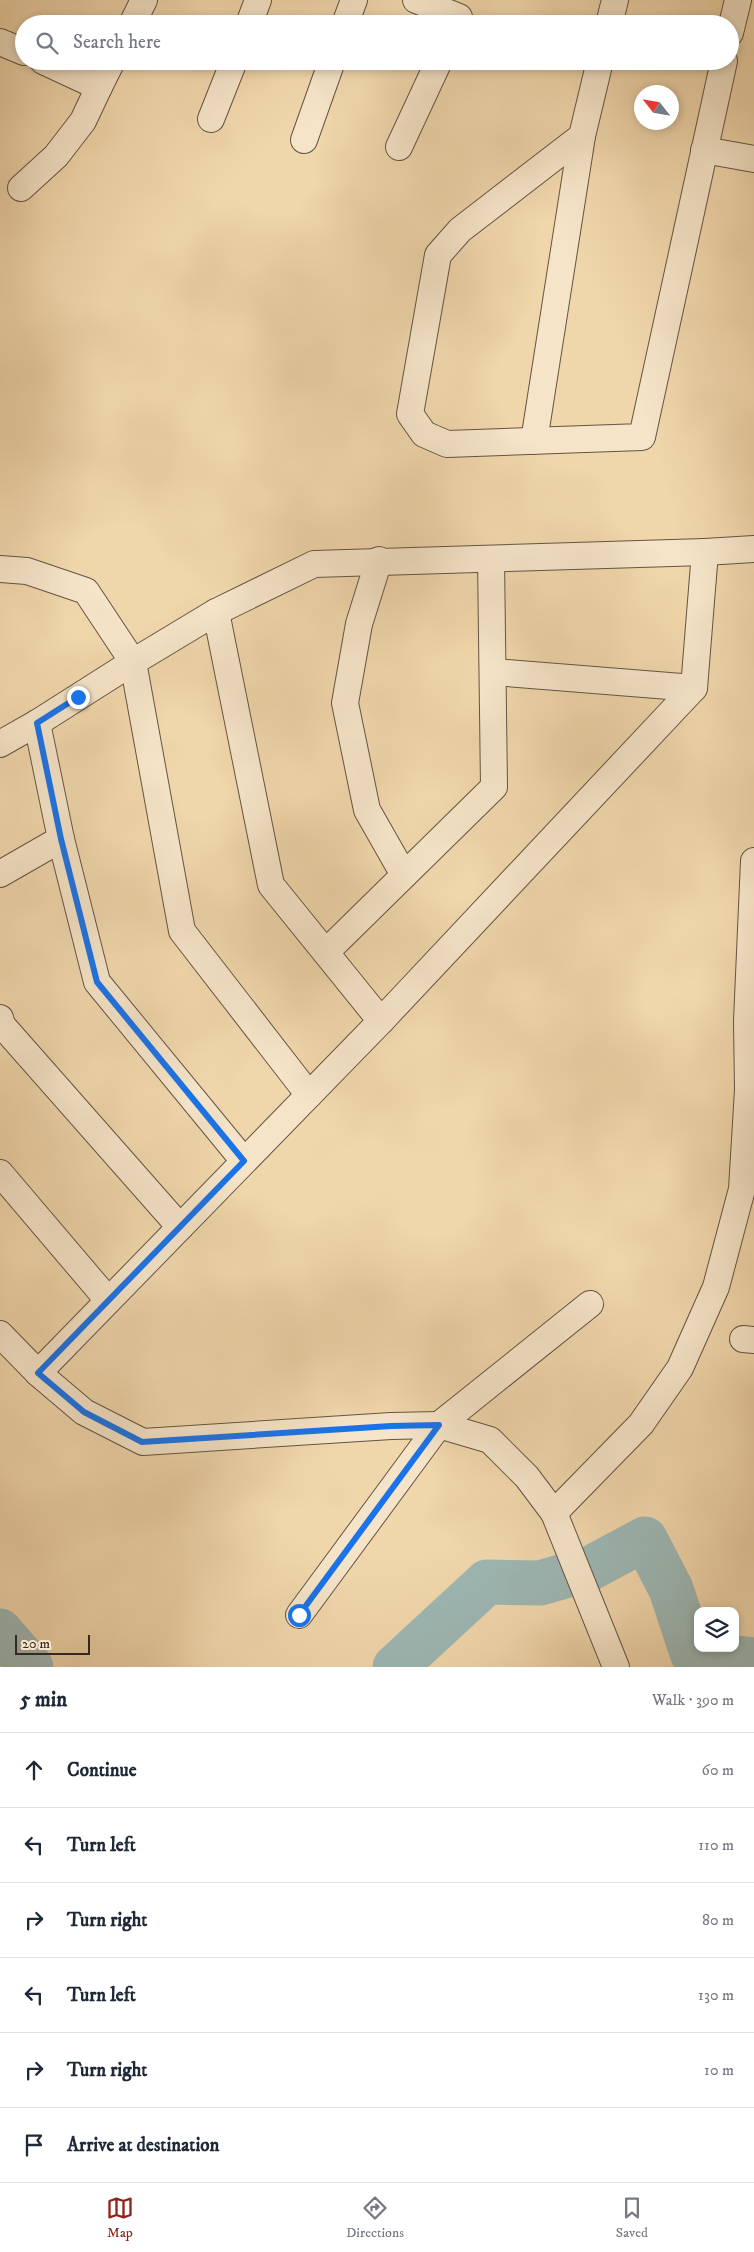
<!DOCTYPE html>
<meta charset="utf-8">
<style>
body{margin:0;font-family:"IM FELL DW Pica",serif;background:#f6f6f7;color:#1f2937}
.controls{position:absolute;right:15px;bottom:15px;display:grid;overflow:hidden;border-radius:10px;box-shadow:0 2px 8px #0003}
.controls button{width:45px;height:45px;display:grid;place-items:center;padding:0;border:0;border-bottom:1px solid #e0e1e3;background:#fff;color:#1f2937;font:25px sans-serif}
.compass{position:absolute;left:634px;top:85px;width:45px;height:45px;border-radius:50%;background:#fff;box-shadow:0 2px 8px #0003;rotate:301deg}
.scale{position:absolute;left:15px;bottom:12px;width:75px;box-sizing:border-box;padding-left:5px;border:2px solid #352822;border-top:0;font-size:14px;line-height:18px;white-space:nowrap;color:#352822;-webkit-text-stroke:4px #f5e4c8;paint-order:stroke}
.stop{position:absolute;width:15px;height:15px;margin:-11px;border:4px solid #1a73e8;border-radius:50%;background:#fff}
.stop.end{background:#1a73e8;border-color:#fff;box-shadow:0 1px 5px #0008}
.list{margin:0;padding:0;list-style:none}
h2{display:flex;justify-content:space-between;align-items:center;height:65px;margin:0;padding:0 20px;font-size:21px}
h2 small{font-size:16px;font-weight:400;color:#747a83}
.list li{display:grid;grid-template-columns:32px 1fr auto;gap:15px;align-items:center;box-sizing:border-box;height:75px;padding:0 20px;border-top:1px solid #e0e1e3}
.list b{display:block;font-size:19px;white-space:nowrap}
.list em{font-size:16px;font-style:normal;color:#747a83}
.icon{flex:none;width:28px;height:28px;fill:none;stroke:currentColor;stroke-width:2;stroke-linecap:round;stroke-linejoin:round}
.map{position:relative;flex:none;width:754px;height:1667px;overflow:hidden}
.search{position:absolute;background:#fff;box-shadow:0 2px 8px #0003;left:15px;right:15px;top:15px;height:55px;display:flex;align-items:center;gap:12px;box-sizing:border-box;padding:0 18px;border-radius:28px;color:#747a83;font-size:19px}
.sheet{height:515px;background:#fff}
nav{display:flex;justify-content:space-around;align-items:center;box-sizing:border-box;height:70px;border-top:1px solid #e0e1e3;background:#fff;font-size:14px;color:#747a83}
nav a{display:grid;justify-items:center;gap:2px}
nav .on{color:#8f2418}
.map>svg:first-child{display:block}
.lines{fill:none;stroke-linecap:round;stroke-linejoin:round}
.river{stroke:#9db7b3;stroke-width:45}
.street-casing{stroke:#645444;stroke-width:28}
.street{stroke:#f5e4c8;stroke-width:26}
.route{stroke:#1a73e8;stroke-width:6}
</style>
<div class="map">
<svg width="754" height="1667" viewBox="0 0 754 1667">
<rect width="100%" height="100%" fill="#f0d6ab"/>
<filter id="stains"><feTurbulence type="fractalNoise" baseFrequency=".004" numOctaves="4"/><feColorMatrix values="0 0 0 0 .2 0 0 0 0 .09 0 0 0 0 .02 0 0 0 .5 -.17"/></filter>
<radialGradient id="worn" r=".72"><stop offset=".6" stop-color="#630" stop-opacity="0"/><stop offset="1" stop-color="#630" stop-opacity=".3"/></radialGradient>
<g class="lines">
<g class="river">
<polyline points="0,1631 31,1667"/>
<polyline points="395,1667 487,1582 540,1583 589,1569 645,1539 671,1589 692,1653 754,1660"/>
</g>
<g class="street-casing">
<g id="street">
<polyline points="416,0 459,17"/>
<polyline points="132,24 144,0"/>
<polyline points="249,24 258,0"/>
<polyline points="345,24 354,0"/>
<polyline points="609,24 615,0"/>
<polyline points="730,33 738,0"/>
<polyline points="0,42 24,52"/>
<polyline points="43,61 99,87 112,61"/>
<polyline points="211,119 234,61"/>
<polyline points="582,136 460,230 438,255 410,414 424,434 447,444 642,437 724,61"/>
<polyline points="304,140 332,61"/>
<polyline points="399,147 439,61"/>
<polyline points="704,150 754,159"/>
<polyline points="21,188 56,156 83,121 99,87"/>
<polyline points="534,441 582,136 600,61"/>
<polyline points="705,552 754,549"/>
<polyline points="379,560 359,624 345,703 367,810 404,875"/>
<polyline points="0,569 27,571 86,591 133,662 182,931 309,1095"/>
<polyline points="216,612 271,885 381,1021"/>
<polyline points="494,672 694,688"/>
<polyline points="37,723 61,839 97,982 244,1161"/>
<polyline points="0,744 37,723 133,662 216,612 314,564 705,552 694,688 381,1021 38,1373"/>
<polyline points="0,874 61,839"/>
<polyline points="326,952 494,787 491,559"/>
<polyline points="0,1018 2,1025 180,1227"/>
<polyline points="0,1173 108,1300"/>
<polyline points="0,1334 38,1373 84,1412 143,1442 391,1426 439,1425 490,1440 527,1477 554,1513 616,1667"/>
<polyline points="743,1339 754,1340"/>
<polyline points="554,1513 641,1424 680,1368 716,1287 742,1189 748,1090 747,1021 754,861"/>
<polyline points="299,1615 439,1425 590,1304"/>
</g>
</g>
<use href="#street" class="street"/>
</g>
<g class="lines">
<polyline class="route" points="78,697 37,723 61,839 97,982 244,1161 38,1373 84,1412 142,1442 391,1426 439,1425 299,1615"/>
</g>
<rect width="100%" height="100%" filter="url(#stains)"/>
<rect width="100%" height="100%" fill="url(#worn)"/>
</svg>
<div class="controls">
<button><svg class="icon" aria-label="layers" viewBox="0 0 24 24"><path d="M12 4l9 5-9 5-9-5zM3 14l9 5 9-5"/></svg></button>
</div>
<svg class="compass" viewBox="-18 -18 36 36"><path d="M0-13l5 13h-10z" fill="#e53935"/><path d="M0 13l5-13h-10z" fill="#747a83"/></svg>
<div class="scale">20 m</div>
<div class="stop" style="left:299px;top:1615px"></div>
<div class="stop end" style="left:78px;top:697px"></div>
<div class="search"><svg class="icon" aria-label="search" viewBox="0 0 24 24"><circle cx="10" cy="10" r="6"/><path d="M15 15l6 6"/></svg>Search here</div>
</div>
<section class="sheet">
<h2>5 min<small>Walk · 390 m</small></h2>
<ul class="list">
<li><svg class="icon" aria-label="ahead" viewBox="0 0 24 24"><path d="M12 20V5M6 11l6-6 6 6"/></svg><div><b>Continue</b></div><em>60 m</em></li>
<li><svg class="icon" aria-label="left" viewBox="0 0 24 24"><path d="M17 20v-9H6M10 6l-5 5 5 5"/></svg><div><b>Turn left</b></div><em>110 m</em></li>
<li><svg class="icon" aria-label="right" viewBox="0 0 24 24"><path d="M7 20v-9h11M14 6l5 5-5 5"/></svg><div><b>Turn right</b></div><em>80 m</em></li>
<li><svg class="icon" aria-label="left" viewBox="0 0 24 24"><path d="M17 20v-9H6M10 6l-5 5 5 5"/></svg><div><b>Turn left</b></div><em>130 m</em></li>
<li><svg class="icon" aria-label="right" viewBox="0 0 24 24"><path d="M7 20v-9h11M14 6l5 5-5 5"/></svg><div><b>Turn right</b></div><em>10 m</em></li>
<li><svg class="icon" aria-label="arrive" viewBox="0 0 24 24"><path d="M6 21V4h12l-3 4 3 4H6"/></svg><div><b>Arrive at destination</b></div></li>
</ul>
</section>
<nav>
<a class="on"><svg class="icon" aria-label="map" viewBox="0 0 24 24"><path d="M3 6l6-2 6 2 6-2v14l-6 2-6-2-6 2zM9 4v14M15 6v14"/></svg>Map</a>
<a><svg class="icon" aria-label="directions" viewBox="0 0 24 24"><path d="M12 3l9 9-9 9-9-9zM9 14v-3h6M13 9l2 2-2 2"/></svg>Directions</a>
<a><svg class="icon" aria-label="saved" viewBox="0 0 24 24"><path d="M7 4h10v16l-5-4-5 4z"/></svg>Saved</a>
</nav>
